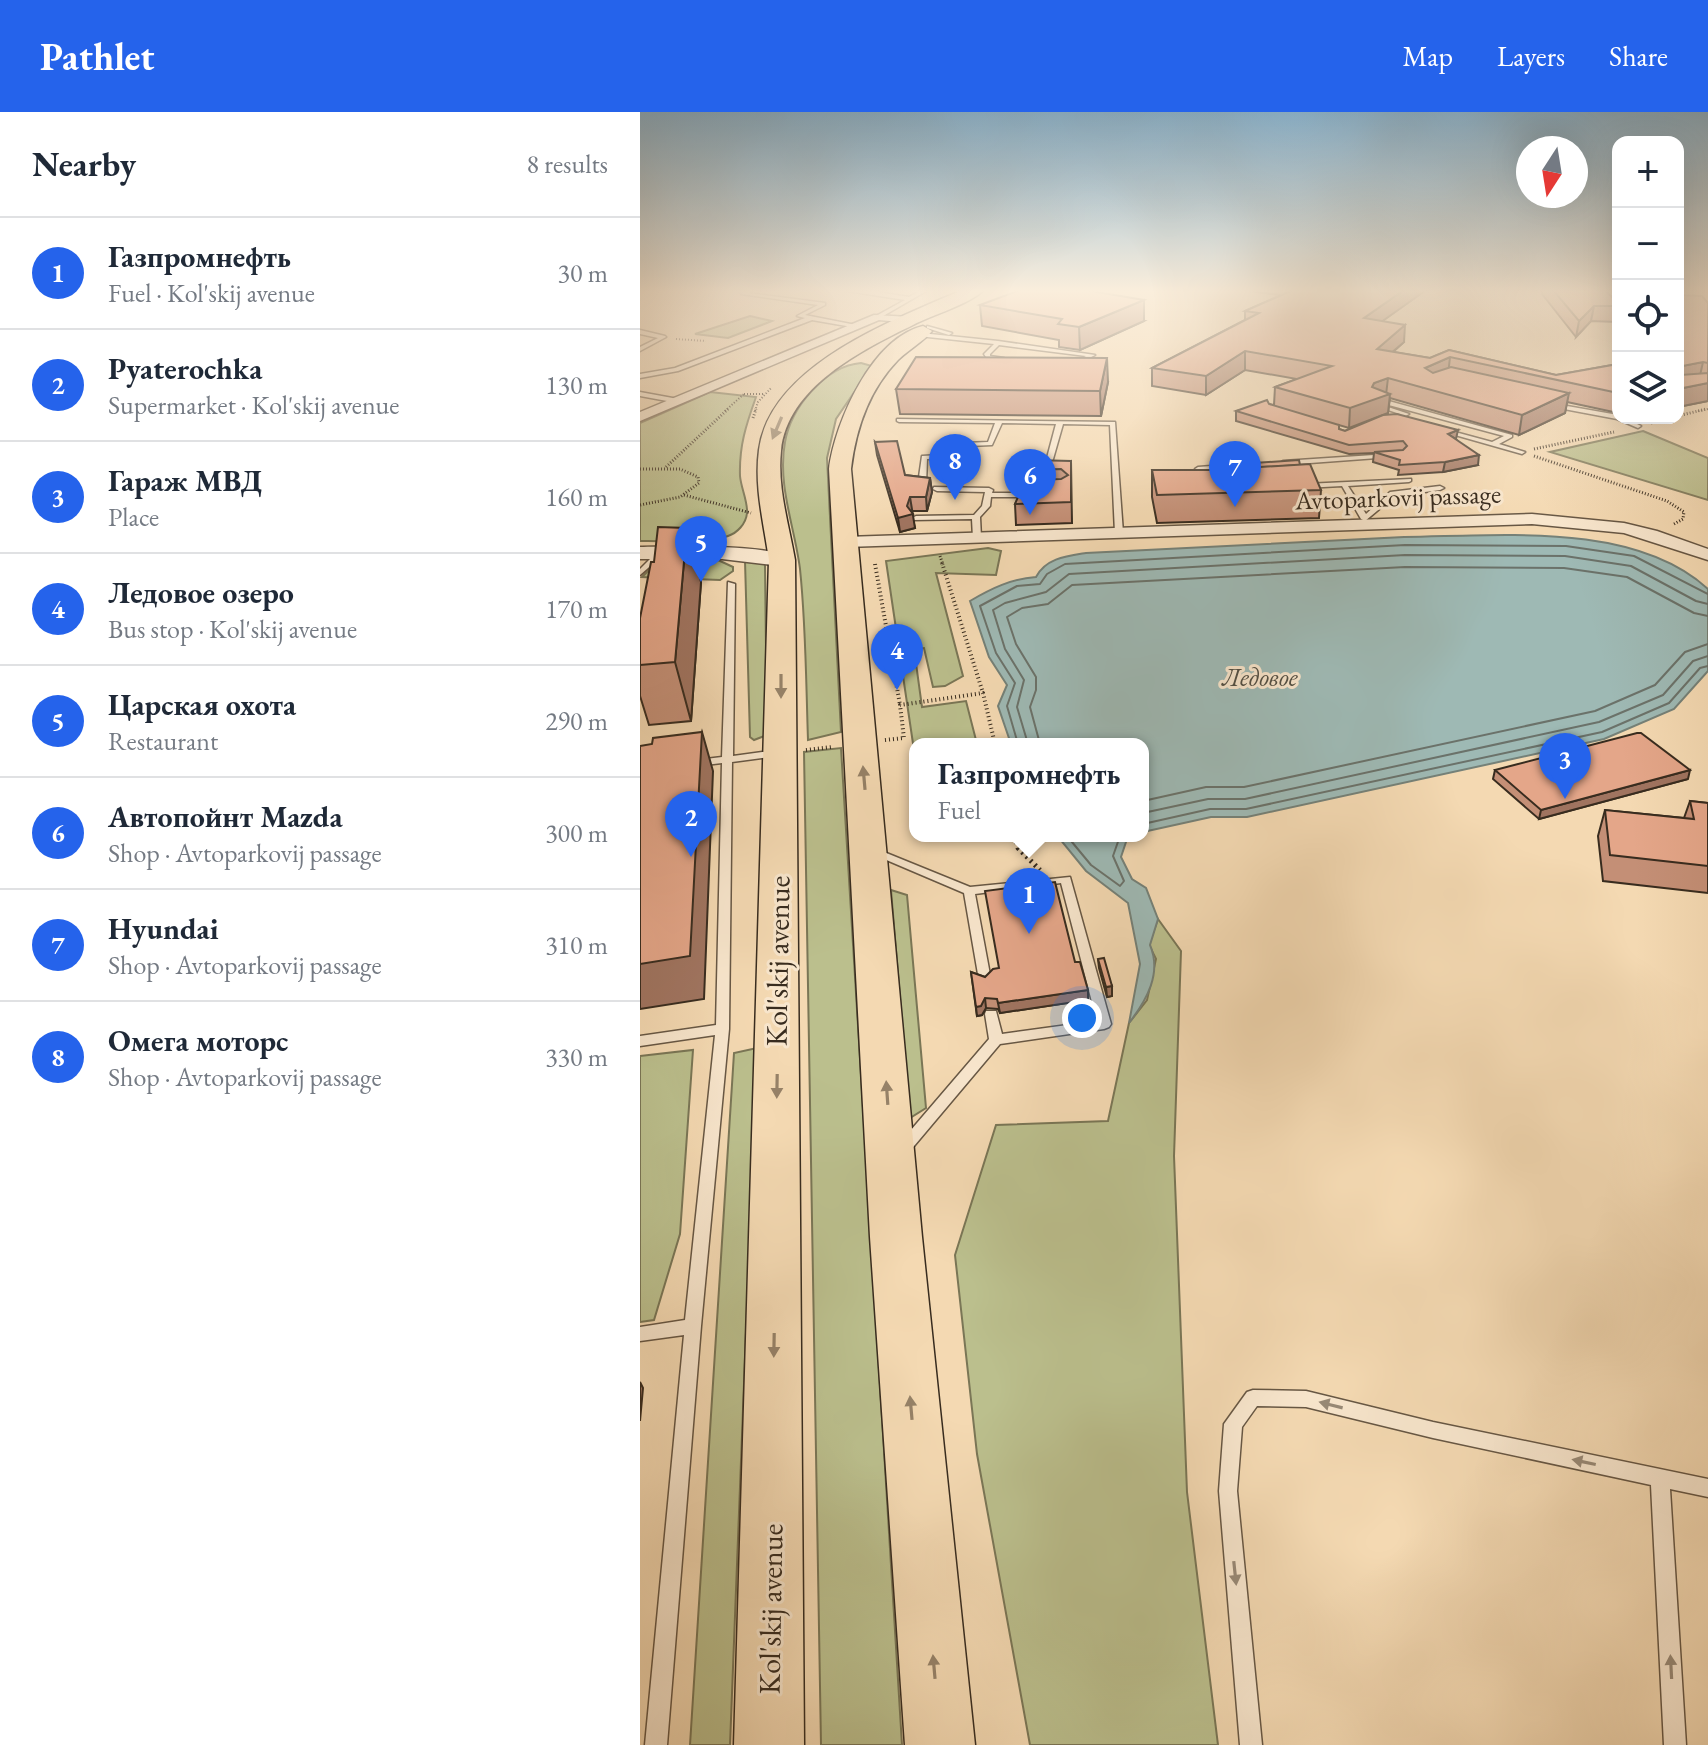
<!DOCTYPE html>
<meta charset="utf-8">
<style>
body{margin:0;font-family:"EB Garamond",serif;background:#f2f2f3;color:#1f2937}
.controls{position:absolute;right:24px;top:24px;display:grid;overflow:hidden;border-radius:16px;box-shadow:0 8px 32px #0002}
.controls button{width:72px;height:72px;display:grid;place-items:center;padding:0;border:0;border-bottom:2px solid #e0e1e3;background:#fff;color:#1f2937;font:40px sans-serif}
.compass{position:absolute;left:876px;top:24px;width:72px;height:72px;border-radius:50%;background:#fff;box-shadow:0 8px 32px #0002;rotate:192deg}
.you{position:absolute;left:442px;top:906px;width:28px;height:28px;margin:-20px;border:6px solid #fff;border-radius:50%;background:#1a73e8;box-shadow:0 0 0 12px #1a73e833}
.badge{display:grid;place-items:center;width:52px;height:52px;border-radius:50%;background:#2563eb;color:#fff;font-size:26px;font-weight:700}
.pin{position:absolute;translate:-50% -66px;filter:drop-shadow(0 2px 4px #0008)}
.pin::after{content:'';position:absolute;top:42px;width:28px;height:24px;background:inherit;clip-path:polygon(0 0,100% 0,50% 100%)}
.popup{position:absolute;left:269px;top:626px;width:240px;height:104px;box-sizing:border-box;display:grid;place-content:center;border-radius:16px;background:#fff;filter:drop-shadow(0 2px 6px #0005);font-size:26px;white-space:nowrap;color:#747a83}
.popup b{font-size:30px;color:#1f2937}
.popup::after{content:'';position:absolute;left:50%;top:100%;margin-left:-16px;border:16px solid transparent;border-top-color:#fff}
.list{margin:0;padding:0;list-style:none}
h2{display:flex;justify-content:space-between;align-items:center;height:104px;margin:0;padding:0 32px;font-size:34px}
h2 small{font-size:26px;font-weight:400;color:#747a83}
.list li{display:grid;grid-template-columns:52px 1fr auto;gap:24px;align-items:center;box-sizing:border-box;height:112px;padding:0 32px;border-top:2px solid #e0e1e3}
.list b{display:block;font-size:30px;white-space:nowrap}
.list p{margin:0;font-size:26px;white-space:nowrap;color:#747a83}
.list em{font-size:26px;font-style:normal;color:#747a83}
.icon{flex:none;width:44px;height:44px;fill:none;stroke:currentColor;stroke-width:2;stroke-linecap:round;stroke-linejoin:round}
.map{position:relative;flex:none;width:1068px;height:1633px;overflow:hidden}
header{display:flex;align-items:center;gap:48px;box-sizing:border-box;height:112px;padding:0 40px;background:#2563eb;color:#fff}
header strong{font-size:38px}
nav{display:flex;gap:44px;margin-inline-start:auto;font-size:28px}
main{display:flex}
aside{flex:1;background:#fff}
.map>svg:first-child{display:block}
.green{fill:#bbbf8d;stroke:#7a7656;stroke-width:2}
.water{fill:#9eb9b4;stroke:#758178;stroke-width:2}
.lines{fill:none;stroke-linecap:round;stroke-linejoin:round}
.shore{stroke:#6b726a;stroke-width:2}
.service-casing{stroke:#675744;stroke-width:3}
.minor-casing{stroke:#675744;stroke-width:3}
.tertiary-casing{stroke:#675744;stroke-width:3}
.primary-casing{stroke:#382c1f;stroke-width:3}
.path-far3{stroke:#382c1f;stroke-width:2;stroke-dasharray:1 2;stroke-linecap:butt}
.path-far2{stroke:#382c1f;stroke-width:3;stroke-dasharray:1 2;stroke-linecap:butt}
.path-far1{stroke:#382c1f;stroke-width:4;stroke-dasharray:1 3;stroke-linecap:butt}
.path{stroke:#382c1f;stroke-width:5;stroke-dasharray:2 4;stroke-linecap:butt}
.service{fill:#f8e6cd;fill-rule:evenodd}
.minor{fill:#f8e6cd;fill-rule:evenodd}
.tertiary{fill:#f8e6cd;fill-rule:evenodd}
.primary{fill:#f4d9b2;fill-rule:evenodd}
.wall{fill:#c48f76;stroke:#382c1f;stroke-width:2;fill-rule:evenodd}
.shaded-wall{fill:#a07460;stroke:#382c1f;stroke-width:2}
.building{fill:#e4a689;stroke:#382c1f;stroke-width:2}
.oneway{fill:#968268}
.oneway2{fill:#988976}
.labels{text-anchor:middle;stroke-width:6;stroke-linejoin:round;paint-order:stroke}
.far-street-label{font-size:26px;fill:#382c1f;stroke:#f8e6cd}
.far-water-label{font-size:26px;font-style:italic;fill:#524f44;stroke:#f8e6cd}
.street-label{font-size:30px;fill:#382c1f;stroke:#f8e6cd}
</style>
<header>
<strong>Pathlet</strong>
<nav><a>Map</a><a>Layers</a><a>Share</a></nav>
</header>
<main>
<aside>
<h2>Nearby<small>8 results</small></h2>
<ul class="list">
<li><span class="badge">1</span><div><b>Газпромнефть</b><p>Fuel · Kol'skij avenue</p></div><em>30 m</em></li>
<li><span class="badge">2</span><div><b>Pyaterochka</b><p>Supermarket · Kol'skij avenue</p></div><em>130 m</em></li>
<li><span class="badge">3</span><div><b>Гараж МВД</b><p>Place</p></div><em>160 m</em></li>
<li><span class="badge">4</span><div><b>Ледовое озеро</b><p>Bus stop · Kol'skij avenue</p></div><em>170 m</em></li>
<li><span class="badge">5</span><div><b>Царская охота</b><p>Restaurant</p></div><em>290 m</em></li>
<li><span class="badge">6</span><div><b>Автопойнт Mazda</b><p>Shop · Avtoparkovij passage</p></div><em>300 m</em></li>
<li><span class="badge">7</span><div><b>Hyundai</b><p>Shop · Avtoparkovij passage</p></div><em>310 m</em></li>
<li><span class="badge">8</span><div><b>Омега моторс</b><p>Shop · Avtoparkovij passage</p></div><em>330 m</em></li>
</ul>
</aside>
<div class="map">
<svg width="1068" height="1633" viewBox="0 0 1068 1633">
<rect width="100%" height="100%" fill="#f4d9b2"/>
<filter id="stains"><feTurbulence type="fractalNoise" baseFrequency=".0025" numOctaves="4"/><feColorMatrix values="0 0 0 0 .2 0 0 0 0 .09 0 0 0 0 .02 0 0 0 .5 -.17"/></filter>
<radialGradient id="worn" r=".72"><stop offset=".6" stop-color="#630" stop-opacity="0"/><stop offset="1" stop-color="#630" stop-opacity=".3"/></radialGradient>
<g class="green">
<polygon points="110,204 132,209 88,226 55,222"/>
<path d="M221,251L232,254L196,307L187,346L201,620L168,628C166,571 166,514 160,457C155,416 137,373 145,330C151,296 185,254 221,251Z"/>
<path d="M70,280L116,285C106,313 99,334 100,364C101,376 108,390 107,401C106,412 97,421 88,424C62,433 27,428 0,429V311Z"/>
<polygon points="1003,319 1068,346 1068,388 910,340"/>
<polygon points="348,436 361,439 356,463 296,461 323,564 305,574 293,575 284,536 274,537 282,595 326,589 337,632 275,632 275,645 246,449"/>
<polygon points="41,447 78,448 93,455 93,459 80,468 2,465 13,454"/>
<polygon points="105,449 121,449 125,453 127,623 114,628 110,625"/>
<polygon points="201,636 262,1633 181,1633 164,640"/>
<polygon points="251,778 267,783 286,996 270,1006"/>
<polygon points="518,807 541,839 534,1044 547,1380 578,1633 390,1633 337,1342 315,1143 356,1013 468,1009 489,911 507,888 516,847 509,833"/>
<polygon points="117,936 90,1633 50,1633 94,941"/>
<polygon points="53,938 40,1122 14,1208 0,1210 0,944"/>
</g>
<g class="water">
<path d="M764,425C858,424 994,409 1068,477V559L1034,597L964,627L607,705H571L503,720V632H371L358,594L367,573L349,545L330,489C352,476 371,467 396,465C406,446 427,444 446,441Z"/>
<path d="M412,724H488L481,745L492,767L506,776L518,807L510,833C522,861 507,888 489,911L500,852L488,791L446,759L420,727Z"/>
</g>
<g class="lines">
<g class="shore">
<polyline points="378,632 367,594 375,571 356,541 340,494 377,474 400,472 407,462 425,452 765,433 926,434 994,444 1068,482"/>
<polyline points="388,632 377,595 384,568 365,537 353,498 365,491 406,480 429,462 765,443 925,444 991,454 1056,489 1068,492"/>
<polyline points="400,632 390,595 396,578 396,565 376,532 367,505 382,496 408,492 432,473 765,455 924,456 987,465 1054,501 1068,504"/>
<polyline points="503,689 566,675 604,675 955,599 1015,573 1045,540 1068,532"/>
<polyline points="503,701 568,687 605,687 959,610 1023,583 1053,549 1068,544"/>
<polyline points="503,712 570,697 606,697 962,620 1029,591 1060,556 1068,554"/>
<polyline points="427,724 451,753 480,774 484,769 473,744 480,724"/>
</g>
<g class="service-casing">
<g id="service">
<polygon points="108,178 114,178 109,181 185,191 185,193 165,203 221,214 218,216 172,208 38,259 0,266 0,262 35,256 165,206 157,204 178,193 101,182"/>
<polygon points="201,178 233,178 232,179 269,185 282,178 288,178 238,207 236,204 265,188"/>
<polygon points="287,214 312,221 309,223 287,216"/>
<polygon points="0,218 25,224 26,225 0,239 0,235 18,226 0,222"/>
<polygon points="271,220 358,229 455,243 432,255 430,252 446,244 359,233 350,242 350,244 364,246 364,248 348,248 344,242 354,232 269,223"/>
<polygon points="0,280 38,287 41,289 38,291 0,284"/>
<polygon points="745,288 872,323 872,325 859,332 885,340 882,342 801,319 804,317 852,330 864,324 745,292 742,293 769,302 762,306 765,307 765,309 754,307 754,305 760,302 733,293"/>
<polygon points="910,291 978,303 978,306 985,306 1001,314 998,316 977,307 908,294"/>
<polygon points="257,307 475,310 483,421 479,423 475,421 470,313 423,312 409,361 406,363 403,361 416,312 362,311 352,333 329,334 324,344 320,372 314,371 317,346 287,347 286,372 282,374 278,372 282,344 319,342 325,331 348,330 355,311 259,310 257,309"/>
<polygon points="749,342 752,344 751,345 643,353 640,351 643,349"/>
<polygon points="585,353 587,354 587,356 562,359 568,370 565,372 563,371 555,357 558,355"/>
<polygon points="771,367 771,369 769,370 708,374 726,402 750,380 800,374 804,376 800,378 755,384 725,409 721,407 702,374 665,376 661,374 665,372"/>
<polygon points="294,375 349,376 353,378 352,381 393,381 397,383 393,385 351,385 350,394 340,405 341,426 337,428 333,426 332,407 273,408 272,406 276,404 334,403 342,394 345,380 297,379 293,377"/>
<polygon points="17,440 24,442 0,463 0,457"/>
<polygon points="88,470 95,472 93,644 138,638 143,641 138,644 92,650 89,917 61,1214 27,1633 5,1633 44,1223 0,1229 0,1215 45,1208 75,923 0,934 0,924 76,913 82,651 57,654 52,651 57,648 82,645"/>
<polygon points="234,736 330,775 430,765 471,912 469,915 464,917 360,932 269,1040 264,1042 259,1040 257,1036 259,1032 349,927 345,902 346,899 356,899 362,922 457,909 421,771 335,782 351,868 345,872 339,868 324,781 230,741 228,739 230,737"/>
<polygon points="613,1278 666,1279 793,1310 1068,1367 1068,1385 1030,1377 1046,1633 1024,1633 1011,1373 793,1326 666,1295 617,1294 602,1315 597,1379 622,1633 600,1633 579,1379 584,1312 607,1280"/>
</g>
</g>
<g class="minor-casing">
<g id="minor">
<polygon points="234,203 271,205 277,208 271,211 239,208 0,309 0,300"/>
<polygon points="892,402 984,411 1017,419 1068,437 1068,448 984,421 892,412 206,435 198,430 206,425"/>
</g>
</g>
<g class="tertiary-casing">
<path id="tertiary" d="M0,435C26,435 138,431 152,448L142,454L82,447H0Z"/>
</g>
<g class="primary-casing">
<g id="primary">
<path d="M322,178H344C330,192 292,203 273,213C222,238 147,275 141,339C137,375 149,413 155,448L164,1633H94L129,448C124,412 114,375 119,338C130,253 254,208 322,178Z"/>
<path d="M283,214L292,219C283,230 269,237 258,248C229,278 216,316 211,357L282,1125L335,1633H265L230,1125L189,357C195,310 232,226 283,214Z"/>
</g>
</g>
<g class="path-far3">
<polyline points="36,227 66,229"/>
<polyline points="104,282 124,282"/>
<polyline points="85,299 104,282"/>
<polyline points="115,299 118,290 132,275"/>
<polyline points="1058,299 1068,297"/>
</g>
<g class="path-far2">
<polyline points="1038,304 1066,297"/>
<polyline points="113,306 116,297"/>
<polyline points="1011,311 1029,306"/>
<polyline points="894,337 974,320"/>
<polyline points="894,344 1027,389 1044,400 1043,407 1034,412"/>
<polyline points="26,355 88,297"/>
<polyline points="0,357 40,357 58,365 59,371 40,385 0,393"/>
<polyline points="44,383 111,401"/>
<polyline points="300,444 303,453"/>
</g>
<g class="path-far1">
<polyline points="302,451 343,581"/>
<polyline points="235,452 260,593"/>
<polyline points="245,628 264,626 260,593 343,581 355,632"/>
<polyline points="166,638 192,635"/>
</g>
<polyline class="path" points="375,724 378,736 400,758"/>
<use href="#service" class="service"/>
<use href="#minor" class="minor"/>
<use href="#tertiary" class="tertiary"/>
<use href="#primary" class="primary"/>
</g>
<g class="wall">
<path d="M601,178H786L742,209L764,230L753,240L790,246L809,238L916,263L978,252V301L927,290L925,301L879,323L750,286L748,301L745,302L816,327L838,353L803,360L758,363L759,358L733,350L734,341L709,342L596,309V299L629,292L634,293L635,275L657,267L605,258L566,283L512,274V256L605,208V199L641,183ZM734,306L705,319L699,317V313L709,316Z"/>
<polygon points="902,178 965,178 973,186 973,182 978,182 977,210 951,209 936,225 902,182"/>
<polygon points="1068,191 1068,289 1038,295"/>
<polygon points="340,193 504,209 440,238 419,235 419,228 342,214"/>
<polygon points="468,270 461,304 260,302 256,277"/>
<polygon points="235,330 265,363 290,366 292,380 287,399 271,399 275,416 260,420 237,343"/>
<polygon points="431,349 432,411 376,413 375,392 390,367 389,358"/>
<polygon points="661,353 681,378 679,406 517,411 512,385 512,358 571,358 571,354"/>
<polygon points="47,416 61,470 51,609 9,613 0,584 0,553 14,450"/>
<polygon points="855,658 1048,667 899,707 853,667"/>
<polygon points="1050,689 1068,691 1068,781 963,769 958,724 965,698 1044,706"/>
<polygon points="458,847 472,874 472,884 467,885 459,856"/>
<polygon points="435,850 448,888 360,901 358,897 346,896 342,903 337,904 331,860 345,865"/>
</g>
<g class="shaded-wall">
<polygon points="764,178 786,178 723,223 724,206"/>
<polygon points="504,188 504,209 440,238 439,215"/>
<polygon points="954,194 951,209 936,225 939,209"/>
<polygon points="765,213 764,230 735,255 737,237"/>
<polygon points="605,239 605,258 566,283 566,264"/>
<polygon points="810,245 808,263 783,275 785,256"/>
<polygon points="467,246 468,270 461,304 460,279"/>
<polygon points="1063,250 1059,268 1038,272 1042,254"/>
<polygon points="748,266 746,283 750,282 748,301 709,316 710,296 732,275 734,271"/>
<polygon points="1068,271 1068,289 1038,295 1038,277"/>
<polygon points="929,281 925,301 879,323 882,303"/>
<polygon points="818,318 816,327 808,322"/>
<polygon points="839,343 838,353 803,360 805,350"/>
<polygon points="290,366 292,380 287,399 286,385"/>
<polygon points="270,385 275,416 260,420 258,406"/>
<polygon points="47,416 61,470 51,609 35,550"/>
<polygon points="62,620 73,659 64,887 0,897 0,852"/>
<polygon points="1050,658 1048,667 899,707 901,698"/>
<polygon points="472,874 472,884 467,885 466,875"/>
<polygon points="448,878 448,888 360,901 358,891"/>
<polygon points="345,886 346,896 342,903 337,904 336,895"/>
<polygon points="0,1270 3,1276 0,1309"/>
</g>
<g class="building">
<polygon points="380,178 445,178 504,188 439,215 418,212 422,207 340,193"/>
<polygon points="653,178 764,178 724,206 765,213 737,237 790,246 809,238 916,263 978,252 978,281 810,245 785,256 793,261 811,255 929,281 882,303 748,266 734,271 732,275 750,282 710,296 635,275 692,254 605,239 566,264 512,256 619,201 605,199"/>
<polygon points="913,178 965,178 978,191 978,194 954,194 939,209"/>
<polygon points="1038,183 1062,184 1068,191 1068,251 1063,250 1042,254 1041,263 1068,261 1068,271 1038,277"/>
<polygon points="276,245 467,246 460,279 256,277"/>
<polygon points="627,288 629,292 699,313 699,317 705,319 743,303 757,302 818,318 808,322 839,343 805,350 759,353 760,348 734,340 763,338 767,334 763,329 709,333 596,299"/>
<polygon points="257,329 265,363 290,366 286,385 270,385 267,394 273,402 258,406 235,330"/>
<polygon points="393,348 431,349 431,390 375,392 385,368 421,367 428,363 421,357 389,358"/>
<polygon points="659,348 660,353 573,358 571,354"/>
<polygon points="670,352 681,378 517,383 512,358 571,358"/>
<polygon points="18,415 47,416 35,550 0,553 0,506 11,450 14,450"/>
<polygon points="62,620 50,844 0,852 0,634 12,632 13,626"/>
<polygon points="997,621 1001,621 1050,658 901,698 855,658"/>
<polygon points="1050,689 1068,691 1068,754 970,743 965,698 1054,707"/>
<polygon points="415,770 435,850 440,850 448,878 358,891 357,887 345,886 341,894 336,895 331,860 345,865 353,857 359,856 345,779"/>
<polygon points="464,846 472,874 466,875 458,847"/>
</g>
<defs><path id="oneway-solid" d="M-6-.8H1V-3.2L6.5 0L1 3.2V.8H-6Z" transform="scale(2)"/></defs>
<g class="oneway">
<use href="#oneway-solid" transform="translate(137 316) rotate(113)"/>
<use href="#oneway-solid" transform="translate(141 574) rotate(90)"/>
<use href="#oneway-solid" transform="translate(224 666) rotate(-95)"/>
<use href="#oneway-solid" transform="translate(137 974) rotate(91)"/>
<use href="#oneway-solid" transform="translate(247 981) rotate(-94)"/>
<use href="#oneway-solid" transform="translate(134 1233) rotate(91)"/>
<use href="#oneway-solid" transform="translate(271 1296) rotate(-95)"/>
<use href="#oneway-solid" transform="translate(294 1555) rotate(-95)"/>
</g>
<g class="oneway2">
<use href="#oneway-solid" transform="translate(691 1293) rotate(-166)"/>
<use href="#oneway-solid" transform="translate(944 1350) rotate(-168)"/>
<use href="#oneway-solid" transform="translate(595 1461) rotate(84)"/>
<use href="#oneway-solid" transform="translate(1031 1555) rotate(-93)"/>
</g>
<linearGradient id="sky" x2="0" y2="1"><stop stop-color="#8ab6d3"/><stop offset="0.44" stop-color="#faeedc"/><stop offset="1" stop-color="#faeedc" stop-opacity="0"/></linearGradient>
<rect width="1068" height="407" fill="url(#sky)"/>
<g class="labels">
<g class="far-street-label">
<text transform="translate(758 385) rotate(-2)" y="9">Avtoparkovij passage</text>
</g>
<g class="far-water-label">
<text x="620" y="574">Ледовое</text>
</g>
<g class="street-label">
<text transform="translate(138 849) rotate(-89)" y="10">Kol'skij avenue</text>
<text transform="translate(131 1497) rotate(-89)" y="10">Kol'skij avenue</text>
</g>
</g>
<rect width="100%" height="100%" filter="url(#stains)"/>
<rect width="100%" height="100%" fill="url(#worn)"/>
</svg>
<div class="controls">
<button>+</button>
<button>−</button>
<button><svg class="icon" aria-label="locate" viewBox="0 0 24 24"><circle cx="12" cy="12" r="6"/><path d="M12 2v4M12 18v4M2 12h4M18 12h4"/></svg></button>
<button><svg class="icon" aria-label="layers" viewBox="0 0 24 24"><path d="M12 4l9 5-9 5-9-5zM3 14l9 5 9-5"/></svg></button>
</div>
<svg class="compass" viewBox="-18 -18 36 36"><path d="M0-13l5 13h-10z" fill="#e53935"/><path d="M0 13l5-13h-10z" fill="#747a83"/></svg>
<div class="you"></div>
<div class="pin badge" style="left:389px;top:822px">1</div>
<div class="popup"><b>Газпромнефть</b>Fuel</div>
<div class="pin badge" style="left:51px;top:745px">2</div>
<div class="pin badge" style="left:925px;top:687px">3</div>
<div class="pin badge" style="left:257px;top:578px">4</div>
<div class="pin badge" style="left:61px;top:470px">5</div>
<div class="pin badge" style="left:390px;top:403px">6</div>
<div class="pin badge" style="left:595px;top:395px">7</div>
<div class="pin badge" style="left:315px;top:388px">8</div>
</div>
</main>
